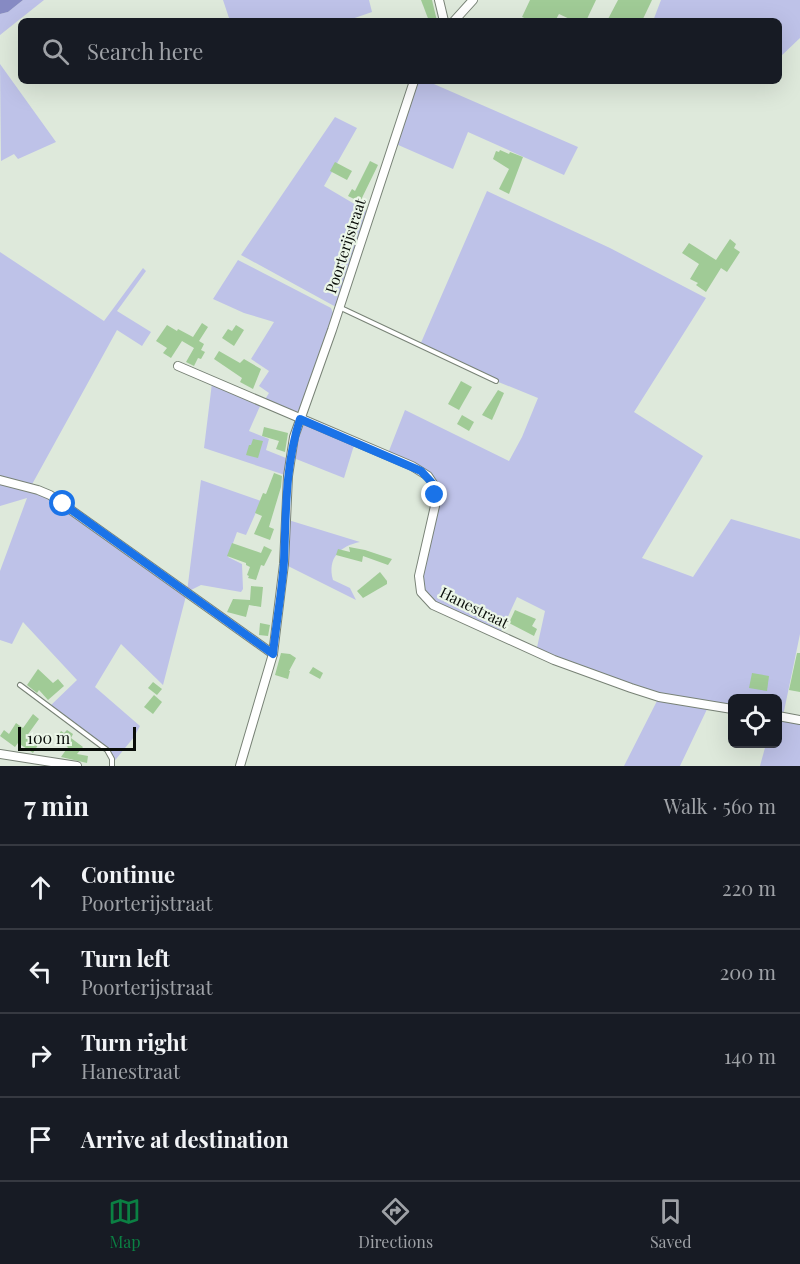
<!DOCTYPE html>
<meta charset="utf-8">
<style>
body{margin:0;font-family:"Playfair Display",serif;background:#20242c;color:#f1f3f6}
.controls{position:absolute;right:18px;bottom:18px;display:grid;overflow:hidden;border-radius:9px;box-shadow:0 6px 24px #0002}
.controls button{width:54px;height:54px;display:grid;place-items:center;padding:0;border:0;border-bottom:2px solid #363941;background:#171b24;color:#f1f3f6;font:30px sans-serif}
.scale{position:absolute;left:18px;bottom:15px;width:118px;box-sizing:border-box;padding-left:6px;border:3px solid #090d09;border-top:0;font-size:16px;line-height:21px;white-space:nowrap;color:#090d09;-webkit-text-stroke:4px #ebf6e8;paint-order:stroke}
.stop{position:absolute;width:18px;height:18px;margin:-14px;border:4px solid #1a73e8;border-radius:50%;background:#fff}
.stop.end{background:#1a73e8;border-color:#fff;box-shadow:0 2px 6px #0008}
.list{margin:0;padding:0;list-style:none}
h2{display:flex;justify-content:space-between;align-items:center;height:78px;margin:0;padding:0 24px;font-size:26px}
h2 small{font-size:20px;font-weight:400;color:#9ea1a6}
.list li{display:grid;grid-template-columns:39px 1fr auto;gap:18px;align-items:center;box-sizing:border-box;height:84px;padding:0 24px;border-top:2px solid #363941}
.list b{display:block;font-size:22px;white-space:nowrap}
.list p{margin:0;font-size:20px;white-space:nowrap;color:#9ea1a6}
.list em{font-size:20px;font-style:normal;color:#9ea1a6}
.icon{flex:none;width:33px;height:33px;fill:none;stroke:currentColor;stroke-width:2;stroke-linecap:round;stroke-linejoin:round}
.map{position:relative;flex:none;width:800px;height:766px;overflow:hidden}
.search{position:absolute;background:#171b24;box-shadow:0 6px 24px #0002;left:18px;right:18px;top:18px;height:66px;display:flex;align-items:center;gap:15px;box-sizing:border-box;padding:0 21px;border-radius:9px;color:#9ea1a6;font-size:22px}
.sheet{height:414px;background:#171b24}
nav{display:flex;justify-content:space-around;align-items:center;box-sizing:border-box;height:84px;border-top:2px solid #363941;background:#171b24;font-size:16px;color:#9ea1a6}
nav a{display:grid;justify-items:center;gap:3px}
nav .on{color:#0b8043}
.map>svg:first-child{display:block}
.green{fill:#bec2e8}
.water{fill:#868ac3}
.building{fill:#a0cb96}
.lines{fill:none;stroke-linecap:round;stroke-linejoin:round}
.lane-casing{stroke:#788276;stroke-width:6}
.street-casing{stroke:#788276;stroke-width:10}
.lane{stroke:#fff;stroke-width:4}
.street{stroke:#fff;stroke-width:8}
.route{stroke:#1a73e8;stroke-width:8}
.labels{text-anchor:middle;stroke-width:4.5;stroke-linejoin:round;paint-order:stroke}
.street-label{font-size:15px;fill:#090d09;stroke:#ebf6e8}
</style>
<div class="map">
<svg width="800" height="766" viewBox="0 0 800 766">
<rect width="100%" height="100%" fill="#dee9db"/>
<g class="green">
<polygon points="23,0 44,0 0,35 0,14 8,12"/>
<polygon points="223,0 369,0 372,12 346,21 230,21"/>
<polygon points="661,0 800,0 800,38 779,58 779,21 653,21"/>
<polygon points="0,64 56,142 18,159 14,154 1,161"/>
<polygon points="418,81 427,81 578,147 564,175 468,132 453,169 396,144"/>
<polygon points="335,117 357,128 324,186 368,212 336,307 241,255"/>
<polygon points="487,191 610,248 706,298 634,412 703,456 642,558 693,577 731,519 800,539 800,634 783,716 800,720 800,766 760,766 766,744 778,744 778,698 732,698 732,709 709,705 680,766 624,766 659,697 536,652 545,611 517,597 499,636 441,610 419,585 435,506 428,476 387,456 405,410 509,461 522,437 538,398 496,381 420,345"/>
<polygon points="0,252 104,321 143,268 146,271 117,311 151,332 142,346 117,330 30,488 38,490 187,592 201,480 261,501 246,535 237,532 228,557 242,564 243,589 241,592 201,585 187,592 163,685 121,644 95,687 140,726 134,737 112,764 111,755 49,707 77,680 23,622 12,644 0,640 0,571 27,498 0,506"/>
<polygon points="238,260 331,308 333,313 301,410 294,413 264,401 269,393 259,386 269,371 251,359 274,322 244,313 213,299"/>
<polygon points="212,383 258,403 260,406 249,431 269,439 266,450 291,460 288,476 204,448"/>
<polygon points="300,419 355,442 344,478 291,457"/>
<path d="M285,519L360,542C340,546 327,558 333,580L350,588L356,600L284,564Z"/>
</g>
<polygon class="water" points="0,0 23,0 8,12 0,14"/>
<g class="building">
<polygon points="421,0 432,0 437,21 429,21"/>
<polygon points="530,0 596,0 586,21 574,21 559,14 555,21 531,21 522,17"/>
<polygon points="618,0 652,0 642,21 607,21"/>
<polygon points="500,150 509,154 510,152 523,157 509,194 499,189 509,169 493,159 496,151 499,152"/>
<polygon points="370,161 378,165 360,202 348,196 352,189 355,191"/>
<polygon points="335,162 352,171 347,180 330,171"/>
<polygon points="730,239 736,244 734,248 740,252 727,272 721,268 706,292 696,285 698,283 690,279 699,264 682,253 689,243 716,260"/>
<polygon points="202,323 208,327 199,341 204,344 201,350 205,352 201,359 198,358 194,366 186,362 194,348 182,341 171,358 163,353 167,348 156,341 167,325 177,331 178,329 193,337"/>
<polygon points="236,325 244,330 234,346 222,338 228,329 232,331"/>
<polygon points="219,351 240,363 244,359 261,369 253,389 240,382 242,378 214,359"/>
<polygon points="461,381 472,387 459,410 448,404"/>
<polygon points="498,390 504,393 492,420 482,415"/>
<polygon points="462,415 474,422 469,431 457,424"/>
<polygon points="264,427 288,433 285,452 276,449 279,441 262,436"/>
<polygon points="253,439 263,441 258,458 246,455 249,445 251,445"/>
<polygon points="274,473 282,476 281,487 269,527 274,529 270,540 254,534 262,516 255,513 263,493 266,494"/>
<polygon points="232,543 261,553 264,546 272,550 264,566 261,565 256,580 248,578 249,576 247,575 250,567 246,565 246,563 227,556"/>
<polygon points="349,547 365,550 392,559 388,565 363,556 362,562 336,555 338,549 350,552"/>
<polygon points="380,572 387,581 387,584 363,598 357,591"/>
<polygon points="251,586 263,587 261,607 249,605 246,617 227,612 233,599 250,600"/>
<polygon points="515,610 536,619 532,626 537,629 534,636 509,623"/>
<polygon points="260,623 270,625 268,636 259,635"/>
<polygon points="281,653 290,654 296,658 289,671 290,671 288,679 275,675"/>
<polygon points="797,653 800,653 800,692 789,690"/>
<polygon points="313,667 323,673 320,679 309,673"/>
<polygon points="38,669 53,683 58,679 64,686 48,700 39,690 37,693 27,685"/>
<polygon points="752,673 769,676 767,691 749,688"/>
<polygon points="153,682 162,689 157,695 148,688"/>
<polygon points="154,695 162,702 153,714 144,707"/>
<polygon points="33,714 39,719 26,737 38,745 33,753 18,743 15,747 0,736 4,730 9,734 16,723 23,728"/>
<polygon points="67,730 73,734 71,738 83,747 77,754 88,756 87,763 61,757 68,747 56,739 61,731 64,733"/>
</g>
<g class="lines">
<g class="lane-casing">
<g id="lane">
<polyline points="341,308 496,381"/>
<polyline points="20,685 107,750 112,759 112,766"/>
</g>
</g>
<g class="street-casing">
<g id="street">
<polyline points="439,0 444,21"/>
<polyline points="454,21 473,0"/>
<polyline points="178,366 412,466 428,476 434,485 435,506 419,576 421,592 433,605 554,660 631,688 659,697 732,709"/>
<polyline points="0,480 38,490 50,495 273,654"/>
<polyline points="778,716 800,720"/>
<polyline points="0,754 77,766"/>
<polyline points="240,766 273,654 284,564 288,476 294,437 332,330 414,81"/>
</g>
</g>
<use href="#lane" class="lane"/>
<use href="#street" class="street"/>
</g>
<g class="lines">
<path class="route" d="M63,504L273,654C276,623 282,592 284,561C286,514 285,465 300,419L421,471L434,485L435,495"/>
</g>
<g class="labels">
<g class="street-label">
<text transform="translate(346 246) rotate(-72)" y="5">Poorterijstraat</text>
<text transform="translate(474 608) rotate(26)" y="5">Hanestraat</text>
</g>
</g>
</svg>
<div class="controls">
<button><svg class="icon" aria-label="locate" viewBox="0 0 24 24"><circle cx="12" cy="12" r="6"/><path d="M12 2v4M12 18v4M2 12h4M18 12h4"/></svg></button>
</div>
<div class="scale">100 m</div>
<div class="stop" style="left:63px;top:504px"></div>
<div class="stop end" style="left:435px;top:495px"></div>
<div class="search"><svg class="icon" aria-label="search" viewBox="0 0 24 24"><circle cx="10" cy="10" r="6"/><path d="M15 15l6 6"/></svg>Search here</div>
</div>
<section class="sheet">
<h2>7 min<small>Walk · 560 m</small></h2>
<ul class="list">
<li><svg class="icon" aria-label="ahead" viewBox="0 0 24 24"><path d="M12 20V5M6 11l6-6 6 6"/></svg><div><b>Continue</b><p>Poorterijstraat</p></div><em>220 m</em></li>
<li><svg class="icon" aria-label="left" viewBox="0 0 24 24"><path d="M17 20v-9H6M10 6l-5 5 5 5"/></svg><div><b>Turn left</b><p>Poorterijstraat</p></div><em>200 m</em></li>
<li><svg class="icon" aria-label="right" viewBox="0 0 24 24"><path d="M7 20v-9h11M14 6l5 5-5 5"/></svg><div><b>Turn right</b><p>Hanestraat</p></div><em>140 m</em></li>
<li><svg class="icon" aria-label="arrive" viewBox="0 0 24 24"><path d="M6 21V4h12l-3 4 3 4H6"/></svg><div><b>Arrive at destination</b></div></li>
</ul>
</section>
<nav>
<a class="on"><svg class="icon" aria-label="map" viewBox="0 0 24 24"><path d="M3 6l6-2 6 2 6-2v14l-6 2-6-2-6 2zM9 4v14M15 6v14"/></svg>Map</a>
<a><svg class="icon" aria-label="directions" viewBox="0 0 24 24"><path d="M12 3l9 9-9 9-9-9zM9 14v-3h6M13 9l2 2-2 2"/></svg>Directions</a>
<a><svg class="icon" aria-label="saved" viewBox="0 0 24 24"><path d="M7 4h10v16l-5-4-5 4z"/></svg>Saved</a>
</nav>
